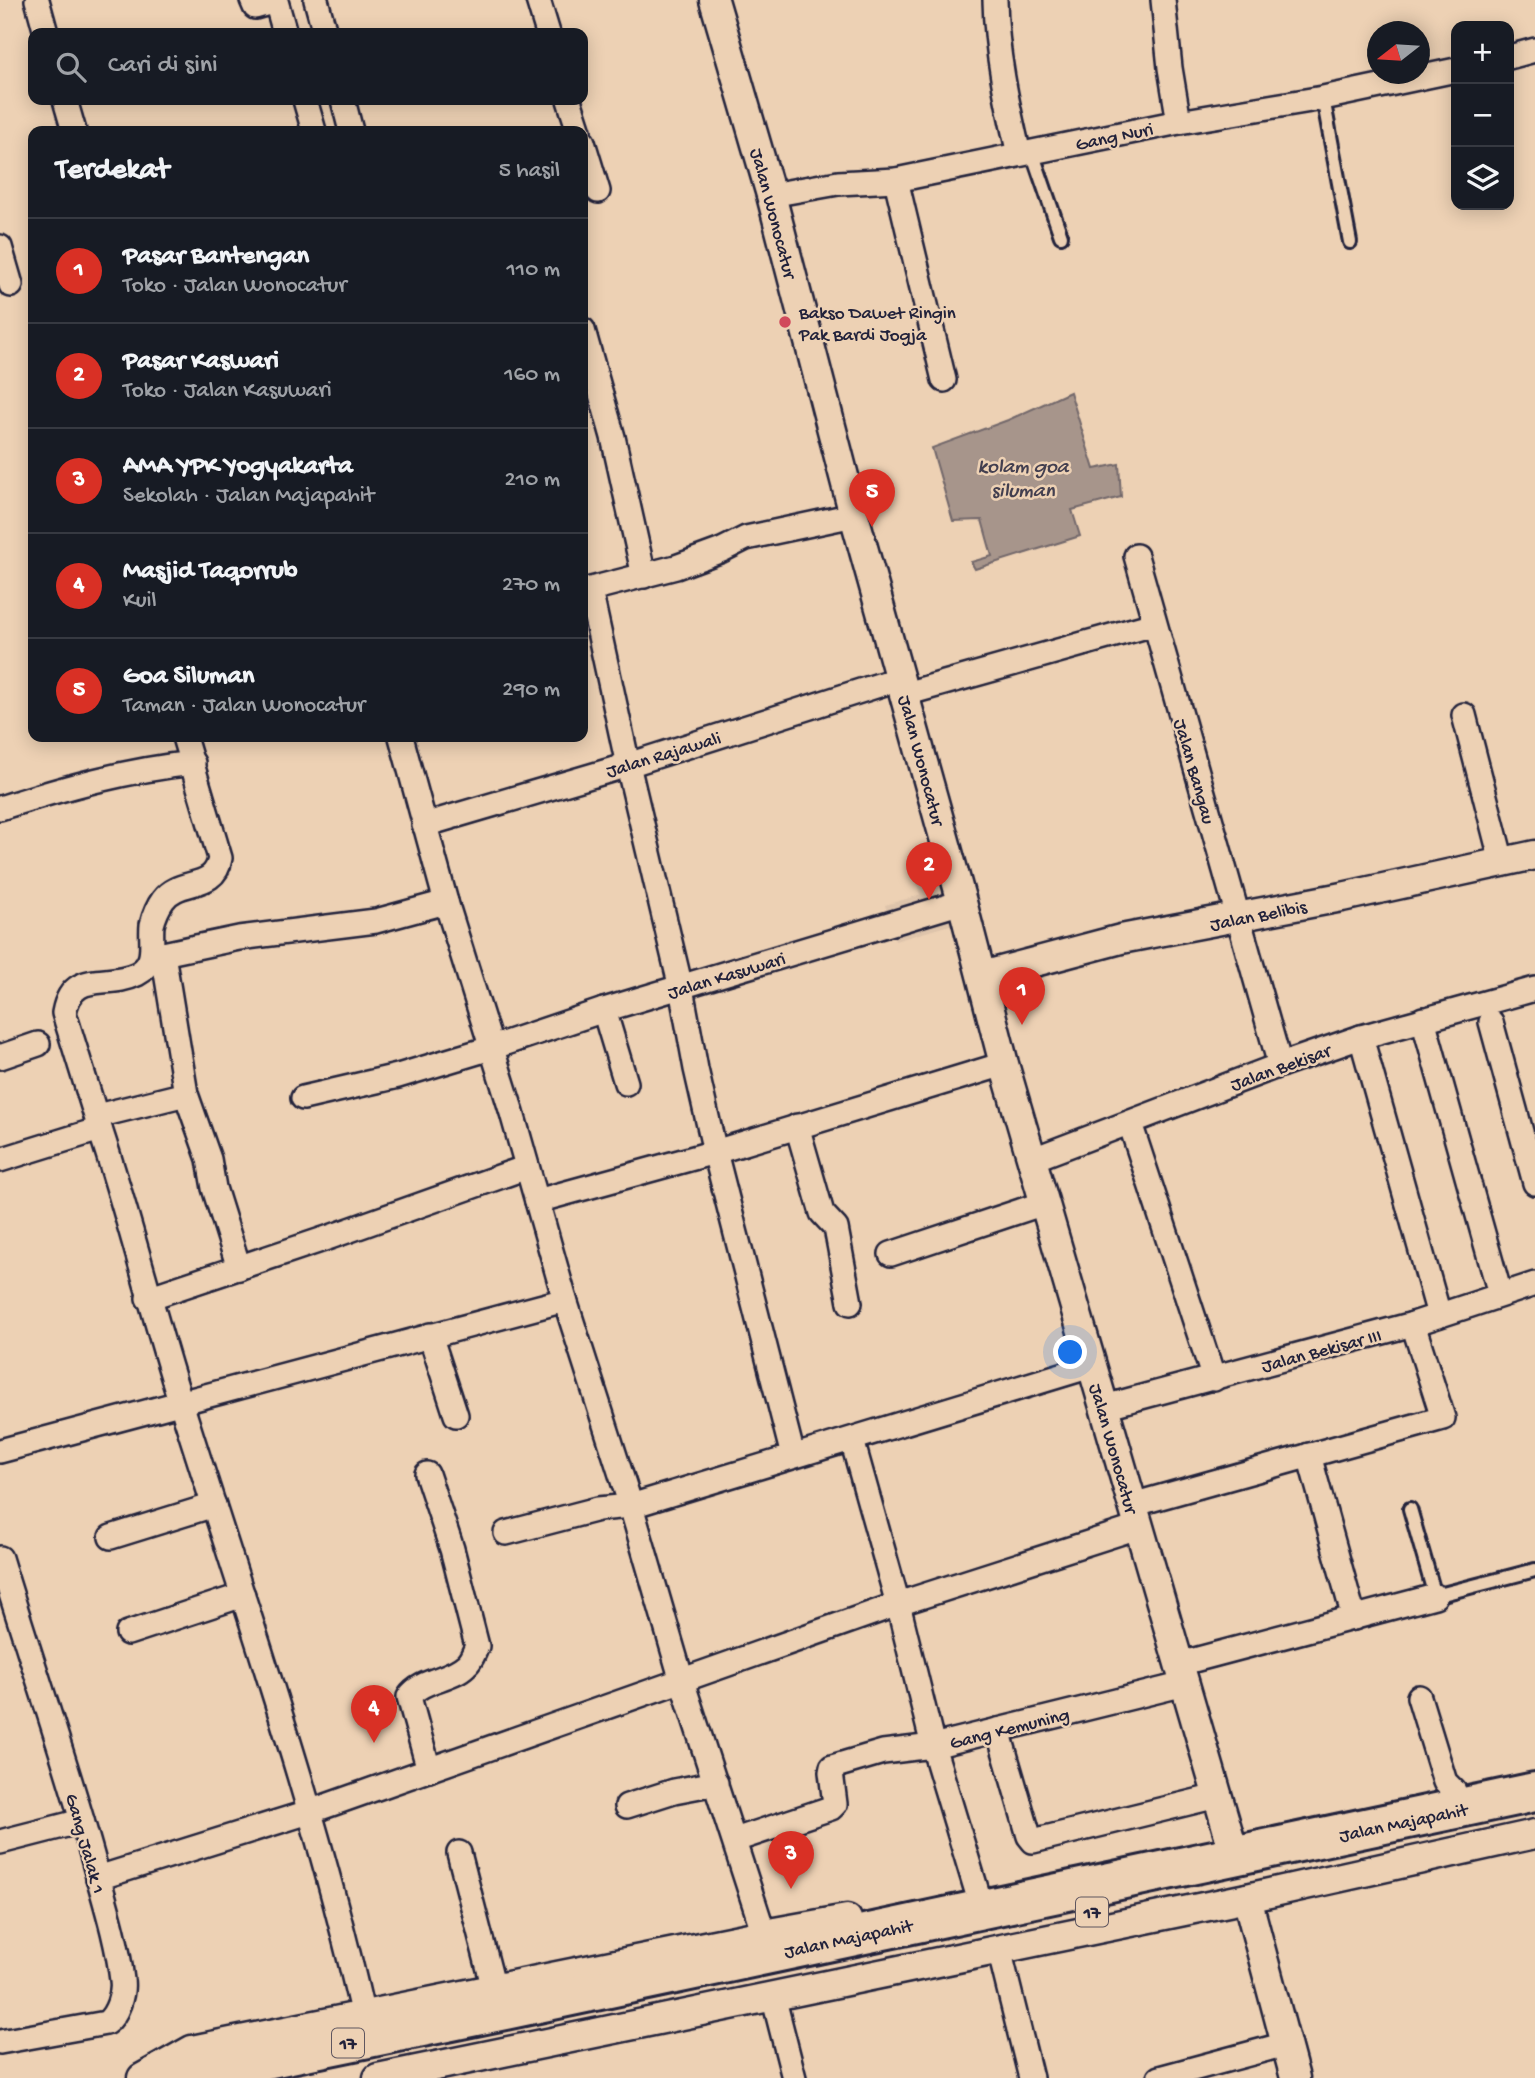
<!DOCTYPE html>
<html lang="id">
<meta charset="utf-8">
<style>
body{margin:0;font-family:"Gochi Hand",sans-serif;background:#20242c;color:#f1f3f6}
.controls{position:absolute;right:21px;top:21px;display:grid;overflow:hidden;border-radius:14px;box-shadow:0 4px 18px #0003}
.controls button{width:63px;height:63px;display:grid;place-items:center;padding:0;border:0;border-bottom:2px solid #363941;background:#171b24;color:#f1f3f6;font:35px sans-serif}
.compass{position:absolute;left:1367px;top:21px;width:63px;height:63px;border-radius:50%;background:#171b24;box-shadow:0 4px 18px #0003;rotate:253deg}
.you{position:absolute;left:1071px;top:1353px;width:24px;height:24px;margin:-18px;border:5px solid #fff;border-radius:50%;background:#1a73e8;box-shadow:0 0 0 10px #1a73e833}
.badge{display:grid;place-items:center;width:46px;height:46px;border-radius:50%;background:#d93025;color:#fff;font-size:23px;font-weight:700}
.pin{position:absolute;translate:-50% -58px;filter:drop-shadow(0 2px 4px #0008)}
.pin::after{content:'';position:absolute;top:37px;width:24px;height:21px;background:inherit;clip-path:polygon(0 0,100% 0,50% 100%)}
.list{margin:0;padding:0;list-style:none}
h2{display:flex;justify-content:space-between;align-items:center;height:91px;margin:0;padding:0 28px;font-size:30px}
h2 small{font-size:23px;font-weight:400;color:#9ea1a6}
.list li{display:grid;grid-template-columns:46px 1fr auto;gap:21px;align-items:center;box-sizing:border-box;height:105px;padding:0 28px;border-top:2px solid #363941}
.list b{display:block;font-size:26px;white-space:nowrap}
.list p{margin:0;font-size:23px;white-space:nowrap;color:#9ea1a6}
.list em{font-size:23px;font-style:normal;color:#9ea1a6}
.icon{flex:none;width:38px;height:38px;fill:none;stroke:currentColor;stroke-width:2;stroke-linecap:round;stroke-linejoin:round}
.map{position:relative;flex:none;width:1535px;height:2078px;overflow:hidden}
.search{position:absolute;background:#171b24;box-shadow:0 4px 18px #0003;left:28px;top:28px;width:560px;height:77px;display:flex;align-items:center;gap:18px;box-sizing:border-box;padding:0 24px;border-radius:14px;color:#9ea1a6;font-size:26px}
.panel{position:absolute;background:#171b24;box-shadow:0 4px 18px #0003;left:28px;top:126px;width:560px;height:616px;border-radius:14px}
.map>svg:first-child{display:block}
.built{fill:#dec4ab}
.water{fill:#a7958b;stroke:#72676b;stroke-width:2}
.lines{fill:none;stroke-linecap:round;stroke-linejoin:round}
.service-casing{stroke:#22223b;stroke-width:18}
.minor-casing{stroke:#22223b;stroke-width:28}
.tertiary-casing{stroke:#22223b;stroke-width:33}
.trunk-casing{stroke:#22223b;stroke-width:44}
.service{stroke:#edd1b4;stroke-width:12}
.minor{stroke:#edd1b4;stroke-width:23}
.tertiary{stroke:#edd1b4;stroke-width:28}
.trunk{stroke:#edd1b4;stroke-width:38}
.poi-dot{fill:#d1495b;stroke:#edd1b4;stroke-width:2.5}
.labels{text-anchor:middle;stroke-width:5;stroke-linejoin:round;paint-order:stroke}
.shield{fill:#edd1b4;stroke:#5f565f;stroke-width:2}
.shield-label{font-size:18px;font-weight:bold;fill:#22223b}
.street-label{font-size:19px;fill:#22223b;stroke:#edd1b4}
.poi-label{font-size:19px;fill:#22223b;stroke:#edd1b4;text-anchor:start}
.water-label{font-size:21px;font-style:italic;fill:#433f4f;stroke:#edd1b4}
</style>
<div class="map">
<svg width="1535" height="2078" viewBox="0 0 1535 2078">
<rect width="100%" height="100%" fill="#edd1b4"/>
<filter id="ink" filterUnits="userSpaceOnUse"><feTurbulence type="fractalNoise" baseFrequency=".0143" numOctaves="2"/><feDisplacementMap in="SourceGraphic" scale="14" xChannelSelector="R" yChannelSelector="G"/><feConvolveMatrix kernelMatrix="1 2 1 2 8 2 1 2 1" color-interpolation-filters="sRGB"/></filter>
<g filter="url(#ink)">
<polygon class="built" points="944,856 959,944 953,924 895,941 885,905 920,895 912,865"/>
<polygon class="water" points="1070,392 1094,469 1119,464 1121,497 1072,510 1080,536 975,569 971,562 992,556 982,520 953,521 932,448 1008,420"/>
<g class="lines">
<g class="service-casing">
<g id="service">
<polyline points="1323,98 1350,242"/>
<polyline points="1032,152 1061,236"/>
<polyline points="1410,1509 1435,1596 1535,1570"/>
</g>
</g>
<g class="minor-casing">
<g id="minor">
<polyline points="37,0 46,33"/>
<polyline points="252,0 255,7 276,1 285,33"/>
<polyline points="316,0 325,33"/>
<polyline points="538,0 548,33"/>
<path d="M995,0C996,52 1007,103 1019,154"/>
<polyline points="1163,0 1170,68 1179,122"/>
<polyline points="1509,57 1535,50"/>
<polyline points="65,100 74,131"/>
<polyline points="305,100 314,131"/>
<polyline points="343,100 351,131"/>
<polyline points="569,100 579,131"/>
<polyline points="583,142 598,191"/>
<polyline points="896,180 944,380"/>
<polyline points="771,195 838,183 896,180 1179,122 1323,98 1456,70"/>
<polyline points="0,247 11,285"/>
<polyline points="583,330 613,437 644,576"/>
<polyline points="1136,556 1280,1065"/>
<polyline points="590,590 628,765 681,988 696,1069 715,1152 793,1456"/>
<polyline points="583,591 676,567 722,550 746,538 854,515"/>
<polyline points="905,694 1154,624"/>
<polyline points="1464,715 1502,862"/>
<polyline points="401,737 446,902 512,1113 565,1300 631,1506 682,1681 764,1934"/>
<path d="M0,808C63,788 127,770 193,763"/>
<polyline points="424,825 628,765 901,678"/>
<polyline points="153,952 163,954 239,938 376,921 446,902"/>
<polyline points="163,954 186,1094 209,1159 214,1188 239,1268"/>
<polyline points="604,1010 626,1083"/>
<polyline points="1423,1019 1500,1294"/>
<polyline points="1491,1022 1535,1183"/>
<polyline points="1361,1037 1439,1315"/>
<polyline points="0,1057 38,1044"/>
<polyline points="303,1098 398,1076 491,1048 604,1010 962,902"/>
<polyline points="97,1116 186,1094"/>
<polyline points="1130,1123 1214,1379"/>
<polyline points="797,1126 822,1213 836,1228 850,1303"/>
<path d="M100,1129L64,1013C72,968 107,989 137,974C158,963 150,943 152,925C154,917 158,907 163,900C179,877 215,892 220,858L184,737"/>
<path d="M0,1160L100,1129C130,1219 152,1312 181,1403C245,1606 316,1808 363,2016"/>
<polyline points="1031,1160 1280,1065 1361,1037 1535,989"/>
<polyline points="537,1201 715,1152 1004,1064"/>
<polyline points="891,1254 1044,1203"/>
<polyline points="148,1298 330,1237 527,1167"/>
<polyline points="430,1335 456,1415"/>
<polyline points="1104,1407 1413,1324 1535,1284"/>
<polyline points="852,1440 898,1604 933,1746 978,1895"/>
<polyline points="0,1451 565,1300"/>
<polyline points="1309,1455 1354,1618"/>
<path d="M427,1474L452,1549L477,1646C474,1652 472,1660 466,1665C451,1680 421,1679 409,1697L429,1770"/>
<polyline points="1132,1505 1443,1418 1413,1324"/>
<polyline points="506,1533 598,1509 631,1506 1091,1366"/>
<polyline points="111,1537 214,1505"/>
<path d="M0,1558C30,1657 64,1755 92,1855C103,1896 117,1938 122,1980C124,1994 117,2015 106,2023L0,2042"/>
<polyline points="128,1633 243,1595"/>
<polyline points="1179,1664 1435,1596"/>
<polyline points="1419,1697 1445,1782 1454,1791"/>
<polyline points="998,1730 1029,1836 1033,1841 1217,1796"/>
<polyline points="627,1806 674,1791 716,1783"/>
<polyline points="735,1840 831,1808 835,1804 831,1772 832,1767 883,1752 933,1746 1185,1684"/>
<polyline points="0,1842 82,1821"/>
<polyline points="459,1853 494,1989"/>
<polyline points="98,1878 309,1812 898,1604 1138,1527"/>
<polyline points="999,1949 1031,2078"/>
<polyline points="773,1996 794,2078"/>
<polyline points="1159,2078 1286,2044"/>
</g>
</g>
<g class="tertiary-casing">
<g id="tertiary">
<polyline points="714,0 771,195 854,515 962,902 1004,1064 1231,1842"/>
<polyline points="982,976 1121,939 1342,897 1535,855"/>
<polyline points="1247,1898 1295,2078"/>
<polyline points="142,2078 192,2050 764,1934 847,1919"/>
<polyline points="378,2078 1247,1898 1535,1834"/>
</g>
</g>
<g class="trunk-casing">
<polyline id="trunk" points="161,2078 198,2073 534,2004 1535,1792"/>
</g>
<use href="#service" class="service"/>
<use href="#minor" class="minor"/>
<use href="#tertiary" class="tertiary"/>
<use href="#trunk" class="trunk"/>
</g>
</g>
<circle class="poi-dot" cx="785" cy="322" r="7"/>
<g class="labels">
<g class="shield">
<rect x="1076" y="1897.5" width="32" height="29" rx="5"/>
<rect x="332" y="2028.5" width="32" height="29" rx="5"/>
</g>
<g class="shield-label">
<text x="1092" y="1918">17</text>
<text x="348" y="2049">17</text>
</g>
<g class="street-label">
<text transform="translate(1114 135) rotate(-12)" y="7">Gang Nuri</text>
<text transform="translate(775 213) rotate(75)" y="7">Jalan Wonocatur</text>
<text transform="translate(663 753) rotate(-17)" y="7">Jalan Rajawali</text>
<text transform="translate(923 760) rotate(75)" y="7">Jalan Wonocatur</text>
<text transform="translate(1196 771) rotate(74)" y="7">Jalan Bangau</text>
<text transform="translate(1258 914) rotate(-11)" y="7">Jalan Belibis</text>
<text transform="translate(726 974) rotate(-17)" y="7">Jalan Kasuwari</text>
<text transform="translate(1280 1066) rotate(-20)" y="7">Jalan Bekisar</text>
<text transform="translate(1321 1349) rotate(-15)" y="7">Jalan Bekisar III</text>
<text transform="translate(1115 1448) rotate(74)" y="7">Jalan Wonocatur</text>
<text transform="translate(1009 1727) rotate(-14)" y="7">Gang Kemuning</text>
<text transform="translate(1403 1821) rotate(-12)" y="7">Jalan Majapahit</text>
<text transform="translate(87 1843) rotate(74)" y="7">Gang Jalak 1</text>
<text transform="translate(848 1937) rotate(-12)" y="7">Jalan Majapahit</text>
</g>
<g class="poi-label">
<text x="799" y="318">Bakso Dawet Ringin<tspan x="799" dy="22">Pak Bardi Jogja</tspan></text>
</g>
<g class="water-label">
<text x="1023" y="472">kolam goa<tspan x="1023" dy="24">siluman</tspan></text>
</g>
</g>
</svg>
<div class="controls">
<button>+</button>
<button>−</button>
<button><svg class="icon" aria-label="layers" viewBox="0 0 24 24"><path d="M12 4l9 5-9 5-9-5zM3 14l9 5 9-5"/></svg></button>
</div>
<svg class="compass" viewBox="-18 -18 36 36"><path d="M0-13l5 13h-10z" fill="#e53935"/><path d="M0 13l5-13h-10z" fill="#9ea1a6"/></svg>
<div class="you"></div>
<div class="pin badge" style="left:1022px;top:1025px">1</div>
<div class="pin badge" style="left:929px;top:900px">2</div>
<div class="pin badge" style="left:791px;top:1889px">3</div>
<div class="pin badge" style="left:374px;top:1743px">4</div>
<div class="pin badge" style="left:872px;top:527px">5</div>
<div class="search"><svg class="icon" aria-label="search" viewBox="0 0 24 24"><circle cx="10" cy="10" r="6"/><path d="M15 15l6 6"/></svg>Cari di sini</div>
<section class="panel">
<h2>Terdekat<small>5 hasil</small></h2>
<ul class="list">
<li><span class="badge">1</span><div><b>Pasar Bantengan</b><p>Toko · Jalan Wonocatur</p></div><em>110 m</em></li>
<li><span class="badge">2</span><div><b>Pasar Kaswari</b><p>Toko · Jalan Kasuwari</p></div><em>160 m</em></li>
<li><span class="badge">3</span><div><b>AMA YPK Yogyakarta</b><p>Sekolah · Jalan Majapahit</p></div><em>210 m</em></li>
<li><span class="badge">4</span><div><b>Masjid Taqorrub</b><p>Kuil</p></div><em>270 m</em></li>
<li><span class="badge">5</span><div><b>Goa Siluman</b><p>Taman · Jalan Wonocatur</p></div><em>290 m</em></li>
</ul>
</section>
</div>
